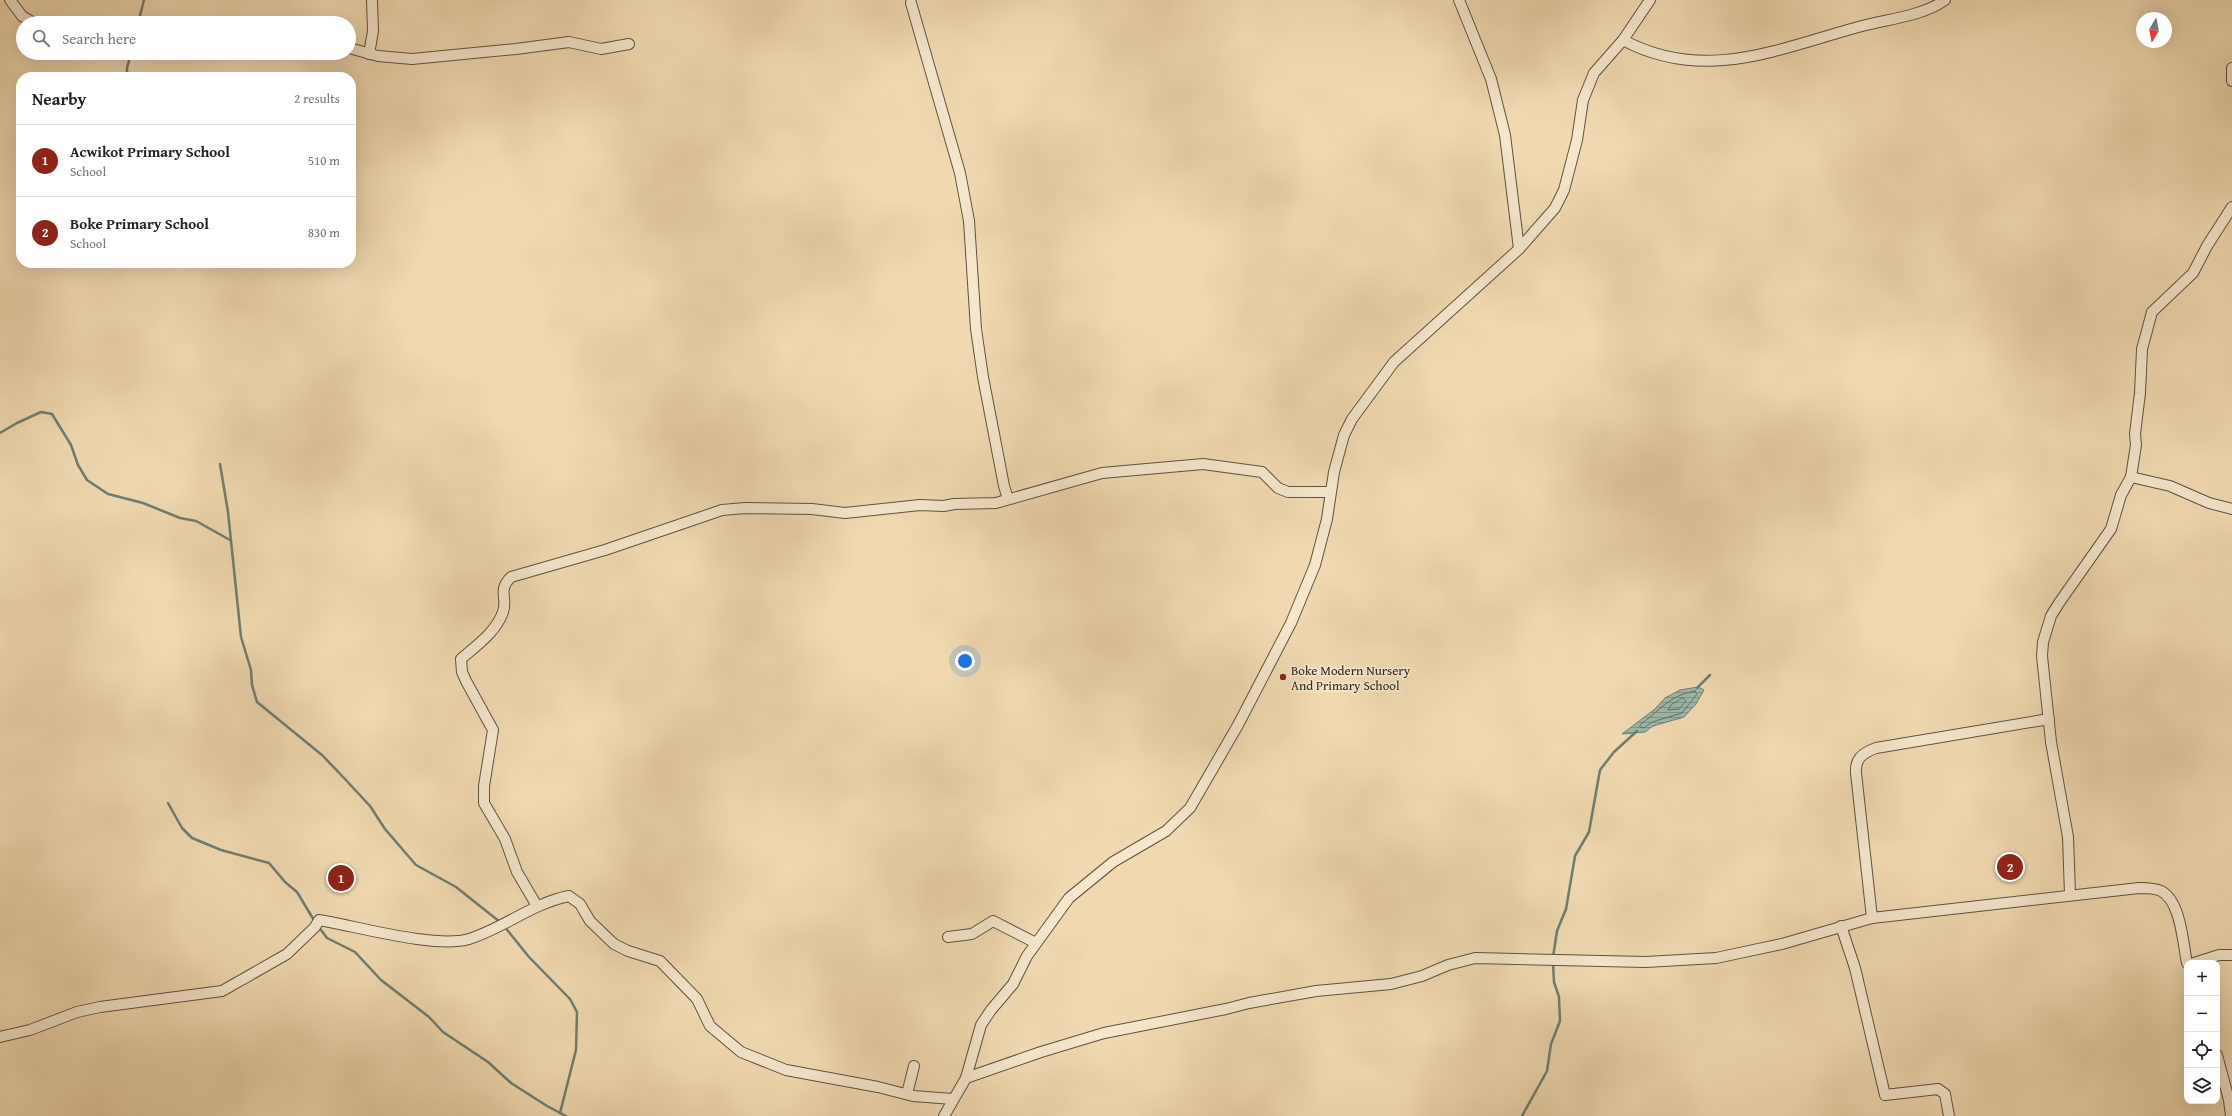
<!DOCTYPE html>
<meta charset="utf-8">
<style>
body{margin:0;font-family:"Gentium Book Plus",serif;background:#f2f2f2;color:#202124}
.controls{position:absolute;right:12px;bottom:12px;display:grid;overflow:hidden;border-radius:8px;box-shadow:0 4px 16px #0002}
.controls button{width:36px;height:36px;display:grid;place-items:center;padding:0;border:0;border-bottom:1px solid #e0e0e0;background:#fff;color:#202124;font:20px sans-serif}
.compass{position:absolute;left:2136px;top:12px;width:36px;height:36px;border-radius:50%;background:#fff;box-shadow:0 4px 16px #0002;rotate:190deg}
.you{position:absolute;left:965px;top:661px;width:14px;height:14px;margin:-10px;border:3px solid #fff;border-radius:50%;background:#1a73e8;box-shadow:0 0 0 6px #1a73e833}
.badge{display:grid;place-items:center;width:26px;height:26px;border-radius:50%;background:#8f2418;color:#fff;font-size:13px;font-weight:700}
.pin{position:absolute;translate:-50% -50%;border:2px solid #fff;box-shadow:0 1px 4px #0006}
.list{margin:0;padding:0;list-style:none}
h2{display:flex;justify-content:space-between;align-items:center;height:52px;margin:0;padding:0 16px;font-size:17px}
h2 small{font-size:13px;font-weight:400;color:#757577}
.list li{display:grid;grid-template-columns:26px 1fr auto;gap:12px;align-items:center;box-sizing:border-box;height:72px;padding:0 16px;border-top:1px solid #e0e0e0}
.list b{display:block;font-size:15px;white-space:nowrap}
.list p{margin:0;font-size:13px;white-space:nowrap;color:#757577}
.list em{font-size:13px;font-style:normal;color:#757577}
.icon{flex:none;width:22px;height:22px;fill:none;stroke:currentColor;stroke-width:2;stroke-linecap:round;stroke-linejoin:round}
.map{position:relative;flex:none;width:2232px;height:1116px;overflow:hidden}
.search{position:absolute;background:#fff;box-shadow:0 4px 16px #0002;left:16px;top:16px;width:340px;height:44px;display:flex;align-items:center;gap:10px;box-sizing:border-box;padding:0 14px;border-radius:22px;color:#757577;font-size:15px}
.panel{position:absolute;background:#fff;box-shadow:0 4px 16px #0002;left:16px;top:72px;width:340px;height:196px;border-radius:16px}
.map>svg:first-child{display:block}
.water{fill:url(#water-rules);stroke:#6e7e71}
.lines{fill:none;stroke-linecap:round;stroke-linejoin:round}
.shore{stroke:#647063;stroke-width:1}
.stream{stroke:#6e7e71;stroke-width:2.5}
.minor-casing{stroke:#5e5241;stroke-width:12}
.minor{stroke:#f5e6cc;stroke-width:10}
.poi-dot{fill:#8f2418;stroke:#f5e6cc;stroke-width:1.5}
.labels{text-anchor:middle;stroke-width:3.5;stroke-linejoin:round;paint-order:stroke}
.poi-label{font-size:13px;fill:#2d251c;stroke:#f5e6cc;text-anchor:start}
</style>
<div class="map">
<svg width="2232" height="1116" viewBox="0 0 2232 1116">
<defs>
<pattern id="water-rules" width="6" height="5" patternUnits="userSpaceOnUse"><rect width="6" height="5" fill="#9abaaa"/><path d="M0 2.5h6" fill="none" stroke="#7e978a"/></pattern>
</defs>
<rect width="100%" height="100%" fill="#f0d9b1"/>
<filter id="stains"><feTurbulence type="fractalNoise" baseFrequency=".005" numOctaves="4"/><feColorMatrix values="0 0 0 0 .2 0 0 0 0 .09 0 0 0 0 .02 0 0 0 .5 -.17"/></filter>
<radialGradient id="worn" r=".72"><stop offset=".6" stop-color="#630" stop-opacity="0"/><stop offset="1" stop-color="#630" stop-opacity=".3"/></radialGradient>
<polygon class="water" points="1698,687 1704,690 1696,704 1684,717 1653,726 1645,732 1622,734 1655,709 1665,698 1680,690"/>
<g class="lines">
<g class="shore">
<path d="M1695,691L1697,694L1682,713L1652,722L1644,728L1640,727V725C1660,710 1670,695 1695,691Z"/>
<polygon points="1683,698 1686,701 1679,709 1668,710 1671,705"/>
</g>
<g class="stream">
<polyline points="138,23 144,0"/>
<polyline points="127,77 127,68 131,53"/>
<polyline points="0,433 17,423 41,412 52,414 71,445 78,465 87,480 108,494 143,503 180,518 196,521 230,540"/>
<polyline points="220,464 228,512 241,637 251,670 252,685 257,702 322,755 344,778 370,806 385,829 416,865 456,887 500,922"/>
<polyline points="1697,688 1710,675"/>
<polyline points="168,803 182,828 192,838 221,850 269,863 285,882 297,892 315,922"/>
<polyline points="318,926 327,938 355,952 381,980 429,1017 443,1032 488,1062 511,1083 547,1106 566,1116"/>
<polyline points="504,926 529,957 570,999 577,1012 576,1050 560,1113"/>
<polyline points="1553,957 1557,931 1566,909 1575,856 1589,832 1600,770 1614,752 1637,731"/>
<polyline points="1522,1116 1547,1071 1551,1044 1560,1021 1559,997 1554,982 1553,962"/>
</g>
<g class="minor-casing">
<g id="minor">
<polyline points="10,0 22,16 34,23"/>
<polyline points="1459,0 1491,79 1505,135 1519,249"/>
<polyline points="911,3 960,173 969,221 976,329 983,377 1004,486 1008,499"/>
<path d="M1623,40C1705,84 1780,48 1862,26C1888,19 1923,16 1945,0"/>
<polyline points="349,48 378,56 412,59 516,49 569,42 601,49 629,44"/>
<polyline points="137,53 152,53"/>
<polyline points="369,54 373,31 372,0"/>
<polyline points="2232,68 2232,81"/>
<polyline points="2131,477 2136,445 2135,434 2140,393 2142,349 2152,312 2193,273 2207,246 2232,207"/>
<polyline points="2070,894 2068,837 2051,742 2042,656 2043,642 2051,616 2059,603 2111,529 2121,495 2131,477 2170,486 2209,503 2232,509"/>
<path d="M537,906L517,872L505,839L484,803V786L493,730L466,681L462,672L461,659C477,645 496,632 503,612C508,597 497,591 511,577L605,550L722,510L745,508L812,509L845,513L920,505L944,506L954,504L996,503L1102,473L1203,464L1262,472L1278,488L1288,492H1330"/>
<path d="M1872,918L1856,773C1855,758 1863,753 1876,748L2049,719"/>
<polyline points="1841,926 1855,968 1885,1095 1938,1089 1945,1094 1949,1116"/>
<polyline points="948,937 972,934 993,921 1036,943"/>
<polyline points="2194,963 2219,955 2232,955"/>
<path d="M0,1037L30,1030L77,1012L100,1007L222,991L287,954L315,927L319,920C356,926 436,949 469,939C504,928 533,903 569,896L580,904L590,921L614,944L628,951L660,961L697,999L710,1026L741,1052L786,1070L878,1087L913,1096L953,1099"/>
<polyline points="2217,1055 2229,1100 2231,1116"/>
<path d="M966,1078L1041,1052L1104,1033L1226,1009L1249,1003L1316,991L1391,984L1422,976L1448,965L1475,958L1646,962L1716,958L1782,944L1872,918L2139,888C2146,888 2155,888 2161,891C2181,901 2183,944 2187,963"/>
<polyline points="907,1094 914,1066"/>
<polyline points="944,1116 966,1078 981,1025 991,1010 1013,984 1027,956 1069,898 1113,862 1166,831 1190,808 1238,725 1291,623 1315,565 1327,519 1334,472 1344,435 1352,419 1394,362 1519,249 1555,208 1564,190 1577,140 1583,100 1594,73 1623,40 1650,0"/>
</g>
</g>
<use href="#minor" class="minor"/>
</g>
<circle class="poi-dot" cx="1283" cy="677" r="4"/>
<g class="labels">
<g class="poi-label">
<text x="1291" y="675">Boke Modern Nursery<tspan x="1291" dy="15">And Primary School</tspan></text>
</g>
</g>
<rect width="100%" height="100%" filter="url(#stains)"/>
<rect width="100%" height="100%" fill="url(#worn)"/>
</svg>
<div class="controls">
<button>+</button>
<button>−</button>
<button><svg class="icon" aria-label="locate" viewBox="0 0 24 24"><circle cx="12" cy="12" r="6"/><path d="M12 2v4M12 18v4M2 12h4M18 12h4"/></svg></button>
<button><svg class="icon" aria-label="layers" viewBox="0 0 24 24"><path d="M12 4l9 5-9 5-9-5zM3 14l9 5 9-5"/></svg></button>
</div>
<svg class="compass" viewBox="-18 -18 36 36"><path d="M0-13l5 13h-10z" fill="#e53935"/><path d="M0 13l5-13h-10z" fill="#757577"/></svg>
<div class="you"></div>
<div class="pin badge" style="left:341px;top:878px">1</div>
<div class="pin badge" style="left:2010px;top:867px">2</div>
<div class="search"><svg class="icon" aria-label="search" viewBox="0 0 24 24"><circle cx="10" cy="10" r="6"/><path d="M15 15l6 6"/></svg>Search here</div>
<section class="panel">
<h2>Nearby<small>2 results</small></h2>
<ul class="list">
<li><span class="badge">1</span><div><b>Acwikot Primary School</b><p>School</p></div><em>510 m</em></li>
<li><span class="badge">2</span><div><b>Boke Primary School</b><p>School</p></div><em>830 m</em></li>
</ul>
</section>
</div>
